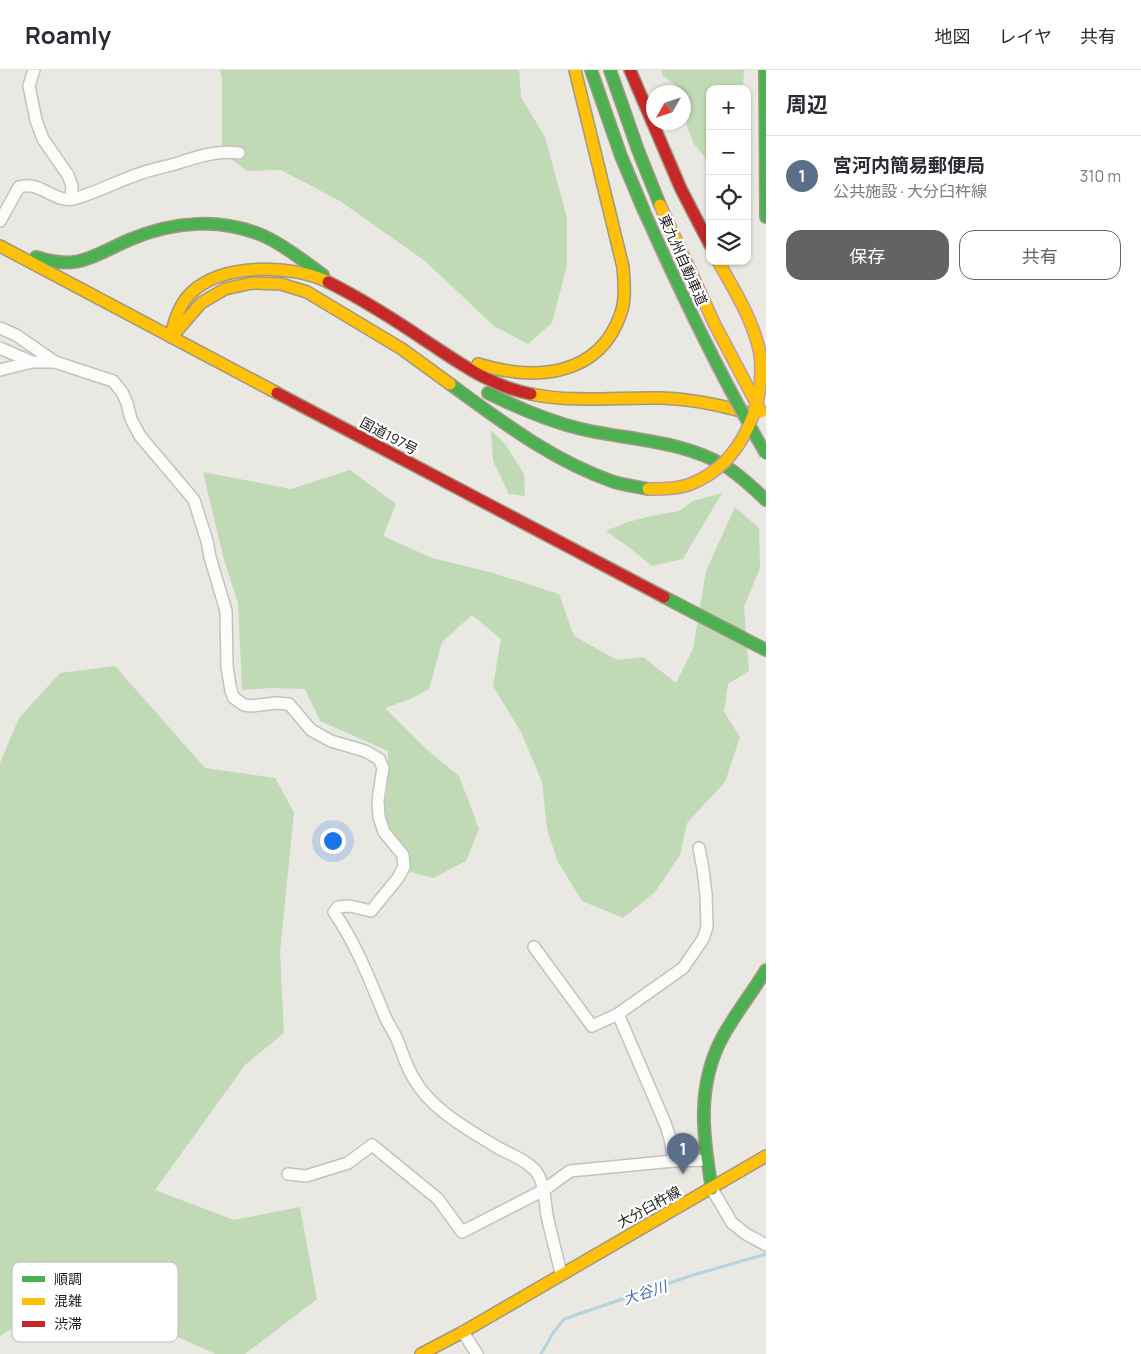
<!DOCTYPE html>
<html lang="ja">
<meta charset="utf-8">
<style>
body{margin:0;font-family:Manrope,"Noto Sans JP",sans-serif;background:#f7f7f7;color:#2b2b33}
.controls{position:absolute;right:15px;top:15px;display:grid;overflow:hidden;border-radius:10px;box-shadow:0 1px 4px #0004}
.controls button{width:45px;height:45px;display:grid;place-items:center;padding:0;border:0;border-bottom:1px solid #e1e1e2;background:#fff;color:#2b2b33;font:25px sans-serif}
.compass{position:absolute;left:646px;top:15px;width:45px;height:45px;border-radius:50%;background:#fff;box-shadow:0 1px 4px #0004;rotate:231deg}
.you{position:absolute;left:332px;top:770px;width:18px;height:18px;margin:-12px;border:4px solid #fff;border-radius:50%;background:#1a73e8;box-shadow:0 0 0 8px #1a73e833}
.badge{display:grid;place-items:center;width:32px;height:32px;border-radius:50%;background:#636361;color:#fff;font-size:16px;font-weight:700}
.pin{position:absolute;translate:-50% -41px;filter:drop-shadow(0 1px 2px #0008)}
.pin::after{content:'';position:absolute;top:26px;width:18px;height:15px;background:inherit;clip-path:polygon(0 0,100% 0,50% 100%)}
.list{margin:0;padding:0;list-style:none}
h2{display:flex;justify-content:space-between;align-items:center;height:65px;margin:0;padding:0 20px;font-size:21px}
h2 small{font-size:16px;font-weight:400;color:#7c7c81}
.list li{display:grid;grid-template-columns:32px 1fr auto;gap:15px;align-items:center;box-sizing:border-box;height:80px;padding:0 20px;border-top:1px solid #e1e1e2}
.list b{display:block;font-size:19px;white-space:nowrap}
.list p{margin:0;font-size:16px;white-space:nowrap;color:#7c7c81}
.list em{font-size:16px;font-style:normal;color:#7c7c81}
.actions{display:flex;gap:10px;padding:15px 20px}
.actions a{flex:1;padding:11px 0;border:1px solid #636361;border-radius:15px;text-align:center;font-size:18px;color:#636361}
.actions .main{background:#636361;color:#fff}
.icon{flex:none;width:28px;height:28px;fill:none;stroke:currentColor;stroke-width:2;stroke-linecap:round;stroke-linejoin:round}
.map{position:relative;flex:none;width:766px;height:1284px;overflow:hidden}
header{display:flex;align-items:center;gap:30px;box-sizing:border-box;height:70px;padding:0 25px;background:#fff;border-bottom:1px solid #e1e1e2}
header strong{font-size:24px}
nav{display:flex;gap:28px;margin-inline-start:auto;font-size:18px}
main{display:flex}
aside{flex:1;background:#fff}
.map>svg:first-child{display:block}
.forest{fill:#c0dab6}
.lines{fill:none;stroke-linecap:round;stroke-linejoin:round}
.stream{stroke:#b4d2df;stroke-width:3}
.street-casing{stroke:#c2c2bf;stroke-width:14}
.fast-casing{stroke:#a09880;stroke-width:14}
.slow-casing{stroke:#a09880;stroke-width:14}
.jam-casing{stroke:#a09880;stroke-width:14}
.street{stroke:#fcfcfb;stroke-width:11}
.fast{stroke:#4caf50;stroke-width:11}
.slow{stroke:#ffc107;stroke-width:11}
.jam{stroke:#c62828;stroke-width:11}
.fast-bridge-casing{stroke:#c09aa1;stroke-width:14;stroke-linecap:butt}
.slow-bridge-casing{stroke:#c09aa1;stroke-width:14;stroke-linecap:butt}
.fast-bridge{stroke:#4caf50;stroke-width:11}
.slow-bridge{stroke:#ffc107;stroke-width:11}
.labels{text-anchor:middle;stroke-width:4.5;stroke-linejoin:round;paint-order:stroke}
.street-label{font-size:14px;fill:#1b1b1b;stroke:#fff}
.water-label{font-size:15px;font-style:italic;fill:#446fae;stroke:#fff}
.key{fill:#fff;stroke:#bbb;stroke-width:1}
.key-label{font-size:14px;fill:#1b1b1b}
</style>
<header>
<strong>Roamly</strong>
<nav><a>地図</a><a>レイヤ</a><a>共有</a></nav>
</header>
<main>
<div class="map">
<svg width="766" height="1284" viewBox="0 0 766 1284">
<rect width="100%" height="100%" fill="#eae8e2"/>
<g class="forest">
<polygon points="220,0 519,0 521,27 545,67 567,148 567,195 552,253 528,274 494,256 425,191 340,131 281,100 247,101 222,82 222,8"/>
<polygon points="661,0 744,0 743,19 710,19 710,94 694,74 687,56 682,19 663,6"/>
<polygon points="491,360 506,375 524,404 525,426 509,424 493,391"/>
<polygon points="350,400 396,434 383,466 432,488 493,503 559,524 574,566 617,590 643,587 676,613 693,579 706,501 735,437 759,458 760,498 744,537 749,601 728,614 724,642 740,667 725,712 687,753 680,785 655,822 623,848 582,831 558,792 547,759 542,712 521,662 493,616 501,569 472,545 442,572 429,619 410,629 385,638 425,678 459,706 479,759 466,791 433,808 411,802 374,756 387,724 388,681 320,651 305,619 271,618 242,620 238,533 224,490 203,402 291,419"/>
<polygon points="722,423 683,489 652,496 630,478 606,461 628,452 651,446 679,441 693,431"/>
<polygon points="115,596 205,698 275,708 294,742 280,882 284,963 245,995 155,1120 234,1150 300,1137 317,1229 245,1284 216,1284 92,1229 38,1242 0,1266 0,693 19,648 60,603"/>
</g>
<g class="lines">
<polyline class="stream" points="541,1284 553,1263 564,1249 690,1206 766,1184"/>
<g class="street-casing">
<g id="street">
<polyline points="34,0 29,16 36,50 43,69 68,105 72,116 71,129"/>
<path d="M0,151L19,117C40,110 54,133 73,129C97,123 119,110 142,103C152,99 164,97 175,94C197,87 216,80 239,83"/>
<path d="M0,258L16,265L55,292L113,311L122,322L127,333L131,349L140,366L194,430L207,471L210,487L226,541L227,597L231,621L234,628L244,635L251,636L276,633L289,634L311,660L331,671L365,681L379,689L383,698L378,730L379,747L384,762L403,785L404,797L398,808L371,841L350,836L338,837L334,842C356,874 369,908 384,944C387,952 392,959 396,967C402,981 406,996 414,1009C431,1039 466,1058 495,1076C510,1085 532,1091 540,1108C545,1120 545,1133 547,1145C551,1165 557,1185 561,1204"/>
<polyline points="0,278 32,292"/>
<polyline points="0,300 32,292 55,292"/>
<polyline points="534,877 592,956 618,944 683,898 703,869 707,857 706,824 703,799 699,778"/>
<polyline points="618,944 665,1053 670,1068 674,1091"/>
<polyline points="288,1104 306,1106 348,1093 372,1075 438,1129 462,1162 544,1120 570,1101 674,1091 707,1090"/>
<polyline points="712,1119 732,1153 746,1164 766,1175"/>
<polyline points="463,1262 477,1284"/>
</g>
</g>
<g class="fast-casing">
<g id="fast">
<polyline points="591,0 621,86 644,141"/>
<polyline points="610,0 638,80 660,135"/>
<polyline points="765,0 766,147"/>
<path d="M36,187C79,201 92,186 129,170C173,151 222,147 266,167C287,177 305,192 323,205"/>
<path d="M450,314C502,352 553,391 614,412C625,415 637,417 648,419"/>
<path d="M488,323C518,338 548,351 581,359C628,370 682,370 725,396C740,405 753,418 766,430"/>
<polyline points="664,527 766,580"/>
<path d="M712,1119C703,1067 696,1017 722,968C735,944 752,923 766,900"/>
</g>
</g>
<g class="slow-casing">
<g id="slow">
<polyline points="0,176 277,323"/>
<polyline points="176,262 201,233 225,219 252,213 281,214 307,222 402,279 450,314"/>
<path d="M171,267C174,250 179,234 192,222C223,193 292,194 328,212"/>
<path d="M478,294C534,311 599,308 621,243C626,229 624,212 623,197L575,0"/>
<path d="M531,324C573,333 617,327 661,328C692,329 721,335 751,344"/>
<polyline points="421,1284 463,1262 766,1086"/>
</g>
</g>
<g class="jam-casing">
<g id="jam">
<polyline points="630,0 681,119 710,175"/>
<path d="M328,212C362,229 395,250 426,271C460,293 490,316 531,324"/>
<polyline points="277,323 664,527"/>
</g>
</g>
<use href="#street" class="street"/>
<use href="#fast" class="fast"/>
<use href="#slow" class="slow"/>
<use href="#jam" class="jam"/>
<g class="fast-bridge-casing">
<path id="fast-bridge" d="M644,141C681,224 720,306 766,384"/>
</g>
<g class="slow-bridge-casing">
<g id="slow-bridge">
<polyline points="660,135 715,255 761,342"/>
<path d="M648,419C663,419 679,419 693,413C741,393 766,335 760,284C754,251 734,220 718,191"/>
</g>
</g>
<use href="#fast-bridge" class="fast-bridge"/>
<use href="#slow-bridge" class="slow-bridge"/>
</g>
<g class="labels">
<g class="street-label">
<text transform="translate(683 190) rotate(66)" y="5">東九州自動車道</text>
<text transform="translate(389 366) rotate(28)" y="5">国道197号</text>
<text transform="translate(649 1137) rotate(-29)" y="5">大分臼杵線</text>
</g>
<g class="water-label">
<text transform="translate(645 1223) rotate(-18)" y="5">大谷川</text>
</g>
</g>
<rect x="12" y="1192" width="166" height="80" rx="8" class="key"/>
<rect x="22" y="1206" width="23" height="6" fill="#4caf50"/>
<rect x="22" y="1228" width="23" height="7" fill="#ffc107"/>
<rect x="22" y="1251" width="23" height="6" fill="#c62828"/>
<g class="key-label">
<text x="54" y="1214">順調</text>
<text x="54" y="1236">混雑</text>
<text x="54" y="1259">渋滞</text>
</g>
</svg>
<div class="controls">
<button>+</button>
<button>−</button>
<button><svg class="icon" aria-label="locate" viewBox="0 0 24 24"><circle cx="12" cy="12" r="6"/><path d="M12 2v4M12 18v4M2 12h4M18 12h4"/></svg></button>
<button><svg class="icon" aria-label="layers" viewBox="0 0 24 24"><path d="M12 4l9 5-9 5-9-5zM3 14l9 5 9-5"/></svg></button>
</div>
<svg class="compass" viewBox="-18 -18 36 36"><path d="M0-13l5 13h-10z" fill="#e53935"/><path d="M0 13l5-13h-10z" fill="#7c7c81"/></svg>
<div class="you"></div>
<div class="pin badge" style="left:683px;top:1104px;background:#5c6f8a">1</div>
</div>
<aside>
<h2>周辺<small></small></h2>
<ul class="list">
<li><span class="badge" style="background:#5c6f8a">1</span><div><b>宮河内簡易郵便局</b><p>公共施設 · 大分臼杵線</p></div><em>310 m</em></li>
</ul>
<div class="actions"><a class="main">保存</a><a>共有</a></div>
</aside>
</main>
